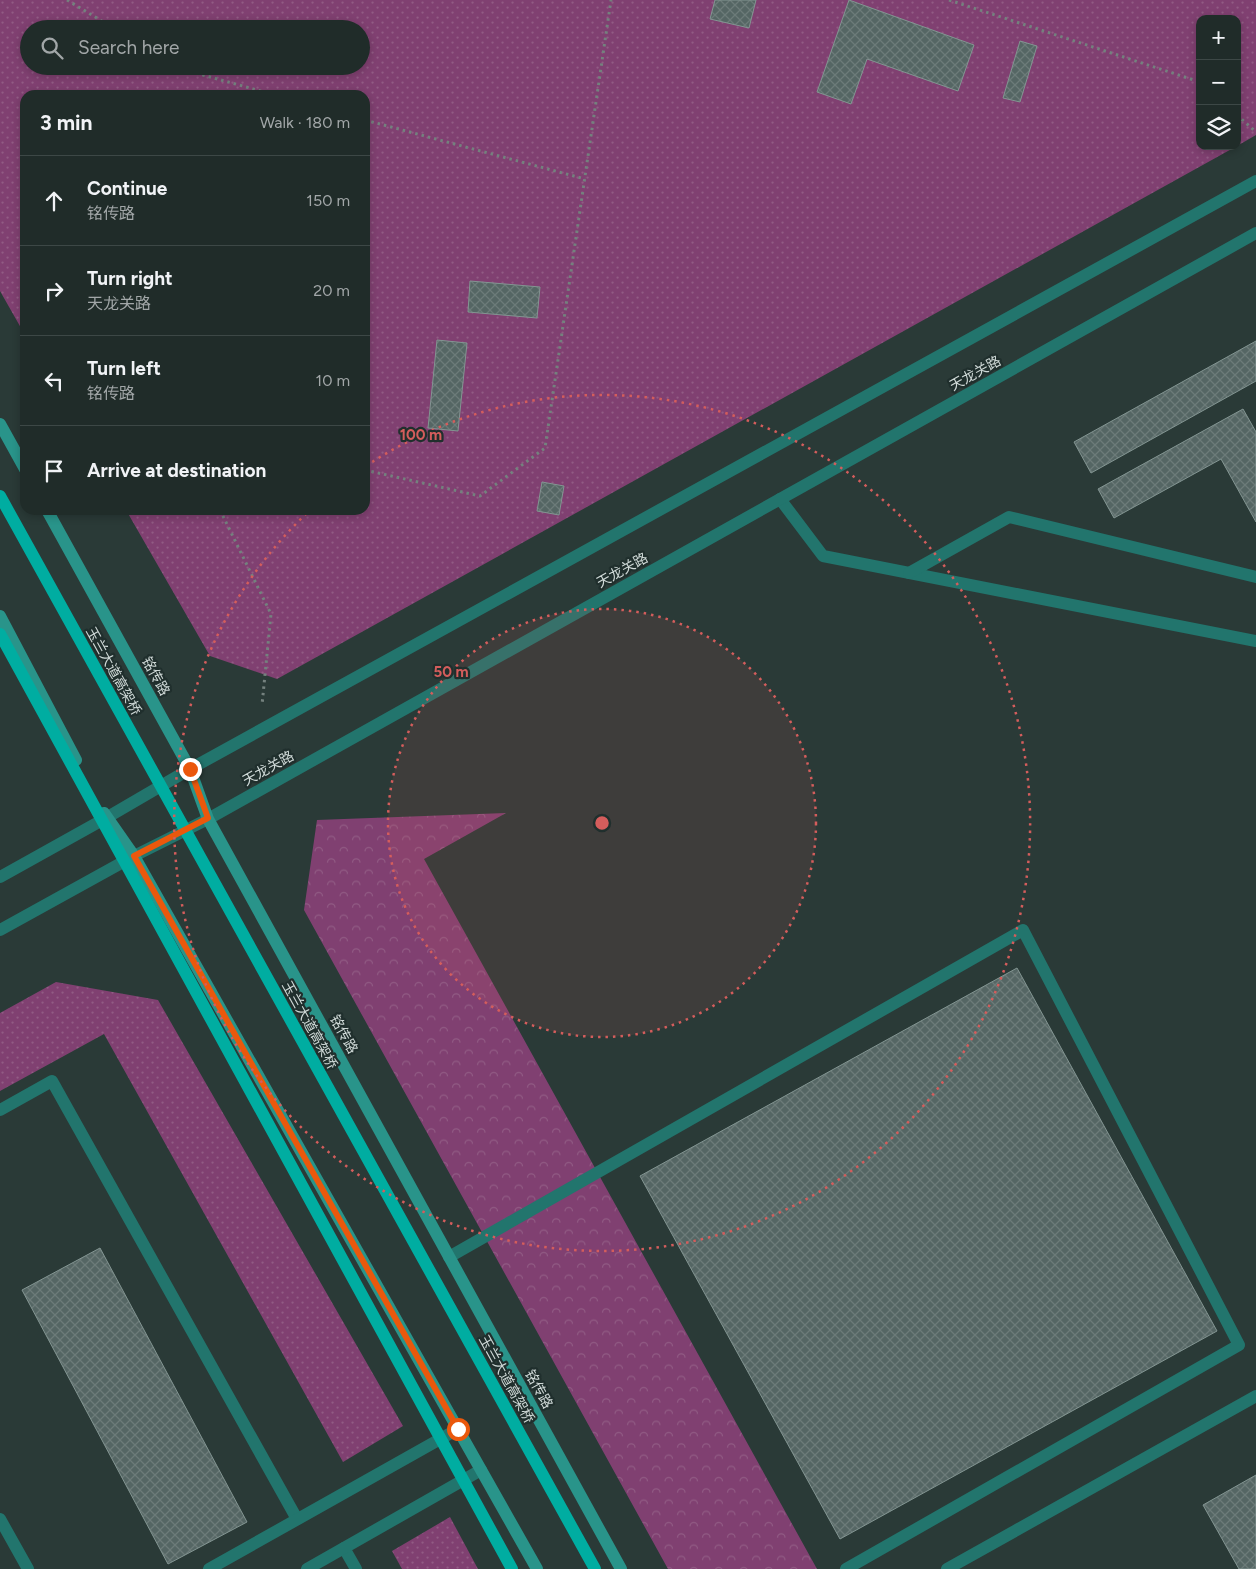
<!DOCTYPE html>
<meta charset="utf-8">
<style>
body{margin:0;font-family:Figtree,"Noto Sans SC",sans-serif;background:#283431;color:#f1f3f6}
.controls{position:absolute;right:15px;top:15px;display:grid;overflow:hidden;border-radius:10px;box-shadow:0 2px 8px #0003}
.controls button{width:45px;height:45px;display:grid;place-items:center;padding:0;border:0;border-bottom:1px solid #3d4846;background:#202c29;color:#f1f3f6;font:25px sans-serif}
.stop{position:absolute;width:15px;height:15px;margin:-11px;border:4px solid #ea580c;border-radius:50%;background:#fff}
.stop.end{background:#ea580c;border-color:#fff;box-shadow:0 1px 5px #0008}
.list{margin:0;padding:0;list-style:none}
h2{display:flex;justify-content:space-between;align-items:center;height:65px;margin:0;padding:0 20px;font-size:21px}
h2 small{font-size:16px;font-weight:400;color:#a2a7a8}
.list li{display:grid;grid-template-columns:32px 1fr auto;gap:15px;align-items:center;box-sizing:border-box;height:90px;padding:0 20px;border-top:1px solid #3d4846}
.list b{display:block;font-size:19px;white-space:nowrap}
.list p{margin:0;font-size:16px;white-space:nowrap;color:#a2a7a8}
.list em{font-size:16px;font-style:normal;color:#a2a7a8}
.icon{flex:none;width:28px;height:28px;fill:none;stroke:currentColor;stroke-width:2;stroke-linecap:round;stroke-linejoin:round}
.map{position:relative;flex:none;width:1256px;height:1569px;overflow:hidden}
.search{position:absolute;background:#202c29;box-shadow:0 2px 8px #0003;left:20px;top:20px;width:350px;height:55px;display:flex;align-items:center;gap:12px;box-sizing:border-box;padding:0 18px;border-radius:28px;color:#a2a7a8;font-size:19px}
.panel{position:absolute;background:#202c29;box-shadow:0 2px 8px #0003;left:20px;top:90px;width:350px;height:425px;border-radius:15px}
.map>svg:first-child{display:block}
.grass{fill:url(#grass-dots);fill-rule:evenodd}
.forest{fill:url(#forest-crowns)}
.building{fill:url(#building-cross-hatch);stroke:#839592}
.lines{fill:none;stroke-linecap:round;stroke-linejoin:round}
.path{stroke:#74817e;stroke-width:3;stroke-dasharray:2.5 4;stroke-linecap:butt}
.service{stroke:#22756d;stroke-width:12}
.tertiary{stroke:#22756d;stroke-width:12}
.secondary{stroke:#29948a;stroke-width:12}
.primary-bridge{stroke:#00ada1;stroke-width:12}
.route{stroke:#ea580c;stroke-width:6}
.ring{fill:none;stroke:#d45d5c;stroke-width:2.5;stroke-dasharray:2.5 5}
.labels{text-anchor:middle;stroke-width:4.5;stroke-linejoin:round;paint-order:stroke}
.street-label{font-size:14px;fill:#cfd9d7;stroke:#202f2d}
.centre{fill:#d45d5c;stroke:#202f2d;stroke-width:2.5}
.ring-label{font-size:15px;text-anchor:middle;font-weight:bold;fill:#d45d5c;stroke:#202f2d;stroke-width:4.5;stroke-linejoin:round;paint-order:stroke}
</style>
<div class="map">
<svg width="1256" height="1569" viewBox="0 0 1256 1569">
<defs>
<pattern id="grass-dots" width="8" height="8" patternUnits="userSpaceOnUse" patternTransform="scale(1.25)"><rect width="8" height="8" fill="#804071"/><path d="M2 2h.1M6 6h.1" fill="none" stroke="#915b84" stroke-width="1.8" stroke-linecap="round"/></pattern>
<pattern id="forest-crowns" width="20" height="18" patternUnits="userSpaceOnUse" patternTransform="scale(1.25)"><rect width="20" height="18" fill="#804071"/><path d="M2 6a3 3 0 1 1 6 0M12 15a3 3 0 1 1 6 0" fill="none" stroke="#915b84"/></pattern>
<pattern id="building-cross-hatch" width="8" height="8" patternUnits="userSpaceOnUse" patternTransform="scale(1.25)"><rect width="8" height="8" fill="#556664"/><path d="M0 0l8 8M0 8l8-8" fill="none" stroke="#6c7b79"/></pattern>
</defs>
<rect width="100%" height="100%" fill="#2a3a37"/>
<g class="grass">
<path d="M0,0H1256V135L1237,146V19H1200V146H1237L277,679L210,656L126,510H365V95H25V335L0,291ZM29,29H361V66H29Z"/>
<polygon points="56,982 158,1000 403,1426 343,1462 104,1034 0,1091 0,1013"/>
<polygon points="450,1517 478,1569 402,1569 392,1551"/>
</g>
<polygon class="forest" points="506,813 424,859 817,1569 668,1569 304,910 317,820"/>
<g class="building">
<polygon points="715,0 756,0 749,28 710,19"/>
<polygon points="849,0 974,45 958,91 867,59 851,104 817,92"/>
<polygon points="1020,41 1037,46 1020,102 1003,98"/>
<polygon points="470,281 540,287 537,318 468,312"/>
<polygon points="437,340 467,343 458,431 428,428"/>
<polygon points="1256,341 1256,381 1091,473 1074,442"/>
<polygon points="1243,409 1256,432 1256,522 1221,459 1114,518 1098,489"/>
<polygon points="542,482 564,486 559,515 537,511"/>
<polygon points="1017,968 1217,1331 840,1539 640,1176"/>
<polygon points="100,1248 247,1522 168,1564 22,1290"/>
<polygon points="1256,1475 1256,1569 1239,1569 1203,1505"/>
</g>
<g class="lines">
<g class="path">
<polyline points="67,0 115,29"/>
<polyline points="949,0 1200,82"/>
<polyline points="178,66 185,70 275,95"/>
<polyline points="1237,115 1256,132"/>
<polyline points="365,120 585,179"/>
<polyline points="365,470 480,496 545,448 611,0"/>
<polyline points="220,510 271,614 262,705"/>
</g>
<g class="service">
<polyline points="780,499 823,556 1256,641"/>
<polyline points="909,573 1009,517 1256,577"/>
<polyline points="0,1110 52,1081 297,1519"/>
<polyline points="449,1257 1023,930 1239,1345 846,1569"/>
<polyline points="0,1519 28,1569"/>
<polyline points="344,1548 356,1569"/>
<polyline points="209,1569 458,1429"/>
<polyline points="307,1569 481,1470"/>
<polyline points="947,1569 1256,1396"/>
</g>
<g class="tertiary">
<polyline points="0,877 106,818 190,769 1256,181"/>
<polyline points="0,930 134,856 208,819 1256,233"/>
</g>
<g class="secondary">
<polyline points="0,424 25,469"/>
<polyline points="47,510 190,769 208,819 621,1569"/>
<polyline points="0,616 76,760"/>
<polyline points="104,813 134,856 537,1569"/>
</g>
<g class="primary-bridge">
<polyline points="0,496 595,1569"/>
<polyline points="0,634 512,1569"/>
</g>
</g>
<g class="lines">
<polyline class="route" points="190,769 208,818 134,856 458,1429"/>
</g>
<circle cx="602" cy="823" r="214" fill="#d45d5c" fill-opacity=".12"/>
<g class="ring">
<circle cx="602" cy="823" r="214"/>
<path d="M366 466A428 428 0 1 1 307 513"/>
</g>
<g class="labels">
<g class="street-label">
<text transform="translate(975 373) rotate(-29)" y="5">天龙关路</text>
<text transform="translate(622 570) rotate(-29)" y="5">天龙关路</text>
<text transform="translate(114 671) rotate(61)" y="5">玉兰大道高架桥</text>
<text transform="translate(156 676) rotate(61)" y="5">铭传路</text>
<text transform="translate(268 768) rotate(-29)" y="5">天龙关路</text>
<text transform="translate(310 1025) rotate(61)" y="5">玉兰大道高架桥</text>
<text transform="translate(344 1034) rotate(61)" y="5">铭传路</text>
<text transform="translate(507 1379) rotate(61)" y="5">玉兰大道高架桥</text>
<text transform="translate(539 1389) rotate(61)" y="5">铭传路</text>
</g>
</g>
<circle cx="602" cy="823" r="8" class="centre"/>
<g class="ring-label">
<text x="421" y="440">100 m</text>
<text x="451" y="677">50 m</text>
</g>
</svg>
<div class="controls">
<button>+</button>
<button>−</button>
<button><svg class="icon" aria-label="layers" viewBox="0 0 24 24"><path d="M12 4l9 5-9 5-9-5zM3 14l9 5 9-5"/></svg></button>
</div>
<div class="stop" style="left:458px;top:1429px"></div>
<div class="stop end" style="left:190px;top:769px"></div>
<div class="search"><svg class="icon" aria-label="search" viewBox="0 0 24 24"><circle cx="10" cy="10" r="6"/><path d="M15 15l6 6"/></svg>Search here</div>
<section class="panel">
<h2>3 min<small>Walk · 180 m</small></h2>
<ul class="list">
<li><svg class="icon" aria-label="ahead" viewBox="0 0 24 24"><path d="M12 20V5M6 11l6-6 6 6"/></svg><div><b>Continue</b><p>铭传路</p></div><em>150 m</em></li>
<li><svg class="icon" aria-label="right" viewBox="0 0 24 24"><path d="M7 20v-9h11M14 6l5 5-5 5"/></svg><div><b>Turn right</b><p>天龙关路</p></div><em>20 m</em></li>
<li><svg class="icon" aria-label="left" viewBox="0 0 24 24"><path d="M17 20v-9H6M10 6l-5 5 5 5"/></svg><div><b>Turn left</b><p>铭传路</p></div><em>10 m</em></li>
<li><svg class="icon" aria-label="arrive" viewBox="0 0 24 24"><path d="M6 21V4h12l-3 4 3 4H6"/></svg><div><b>Arrive at destination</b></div></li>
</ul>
</section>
</div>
